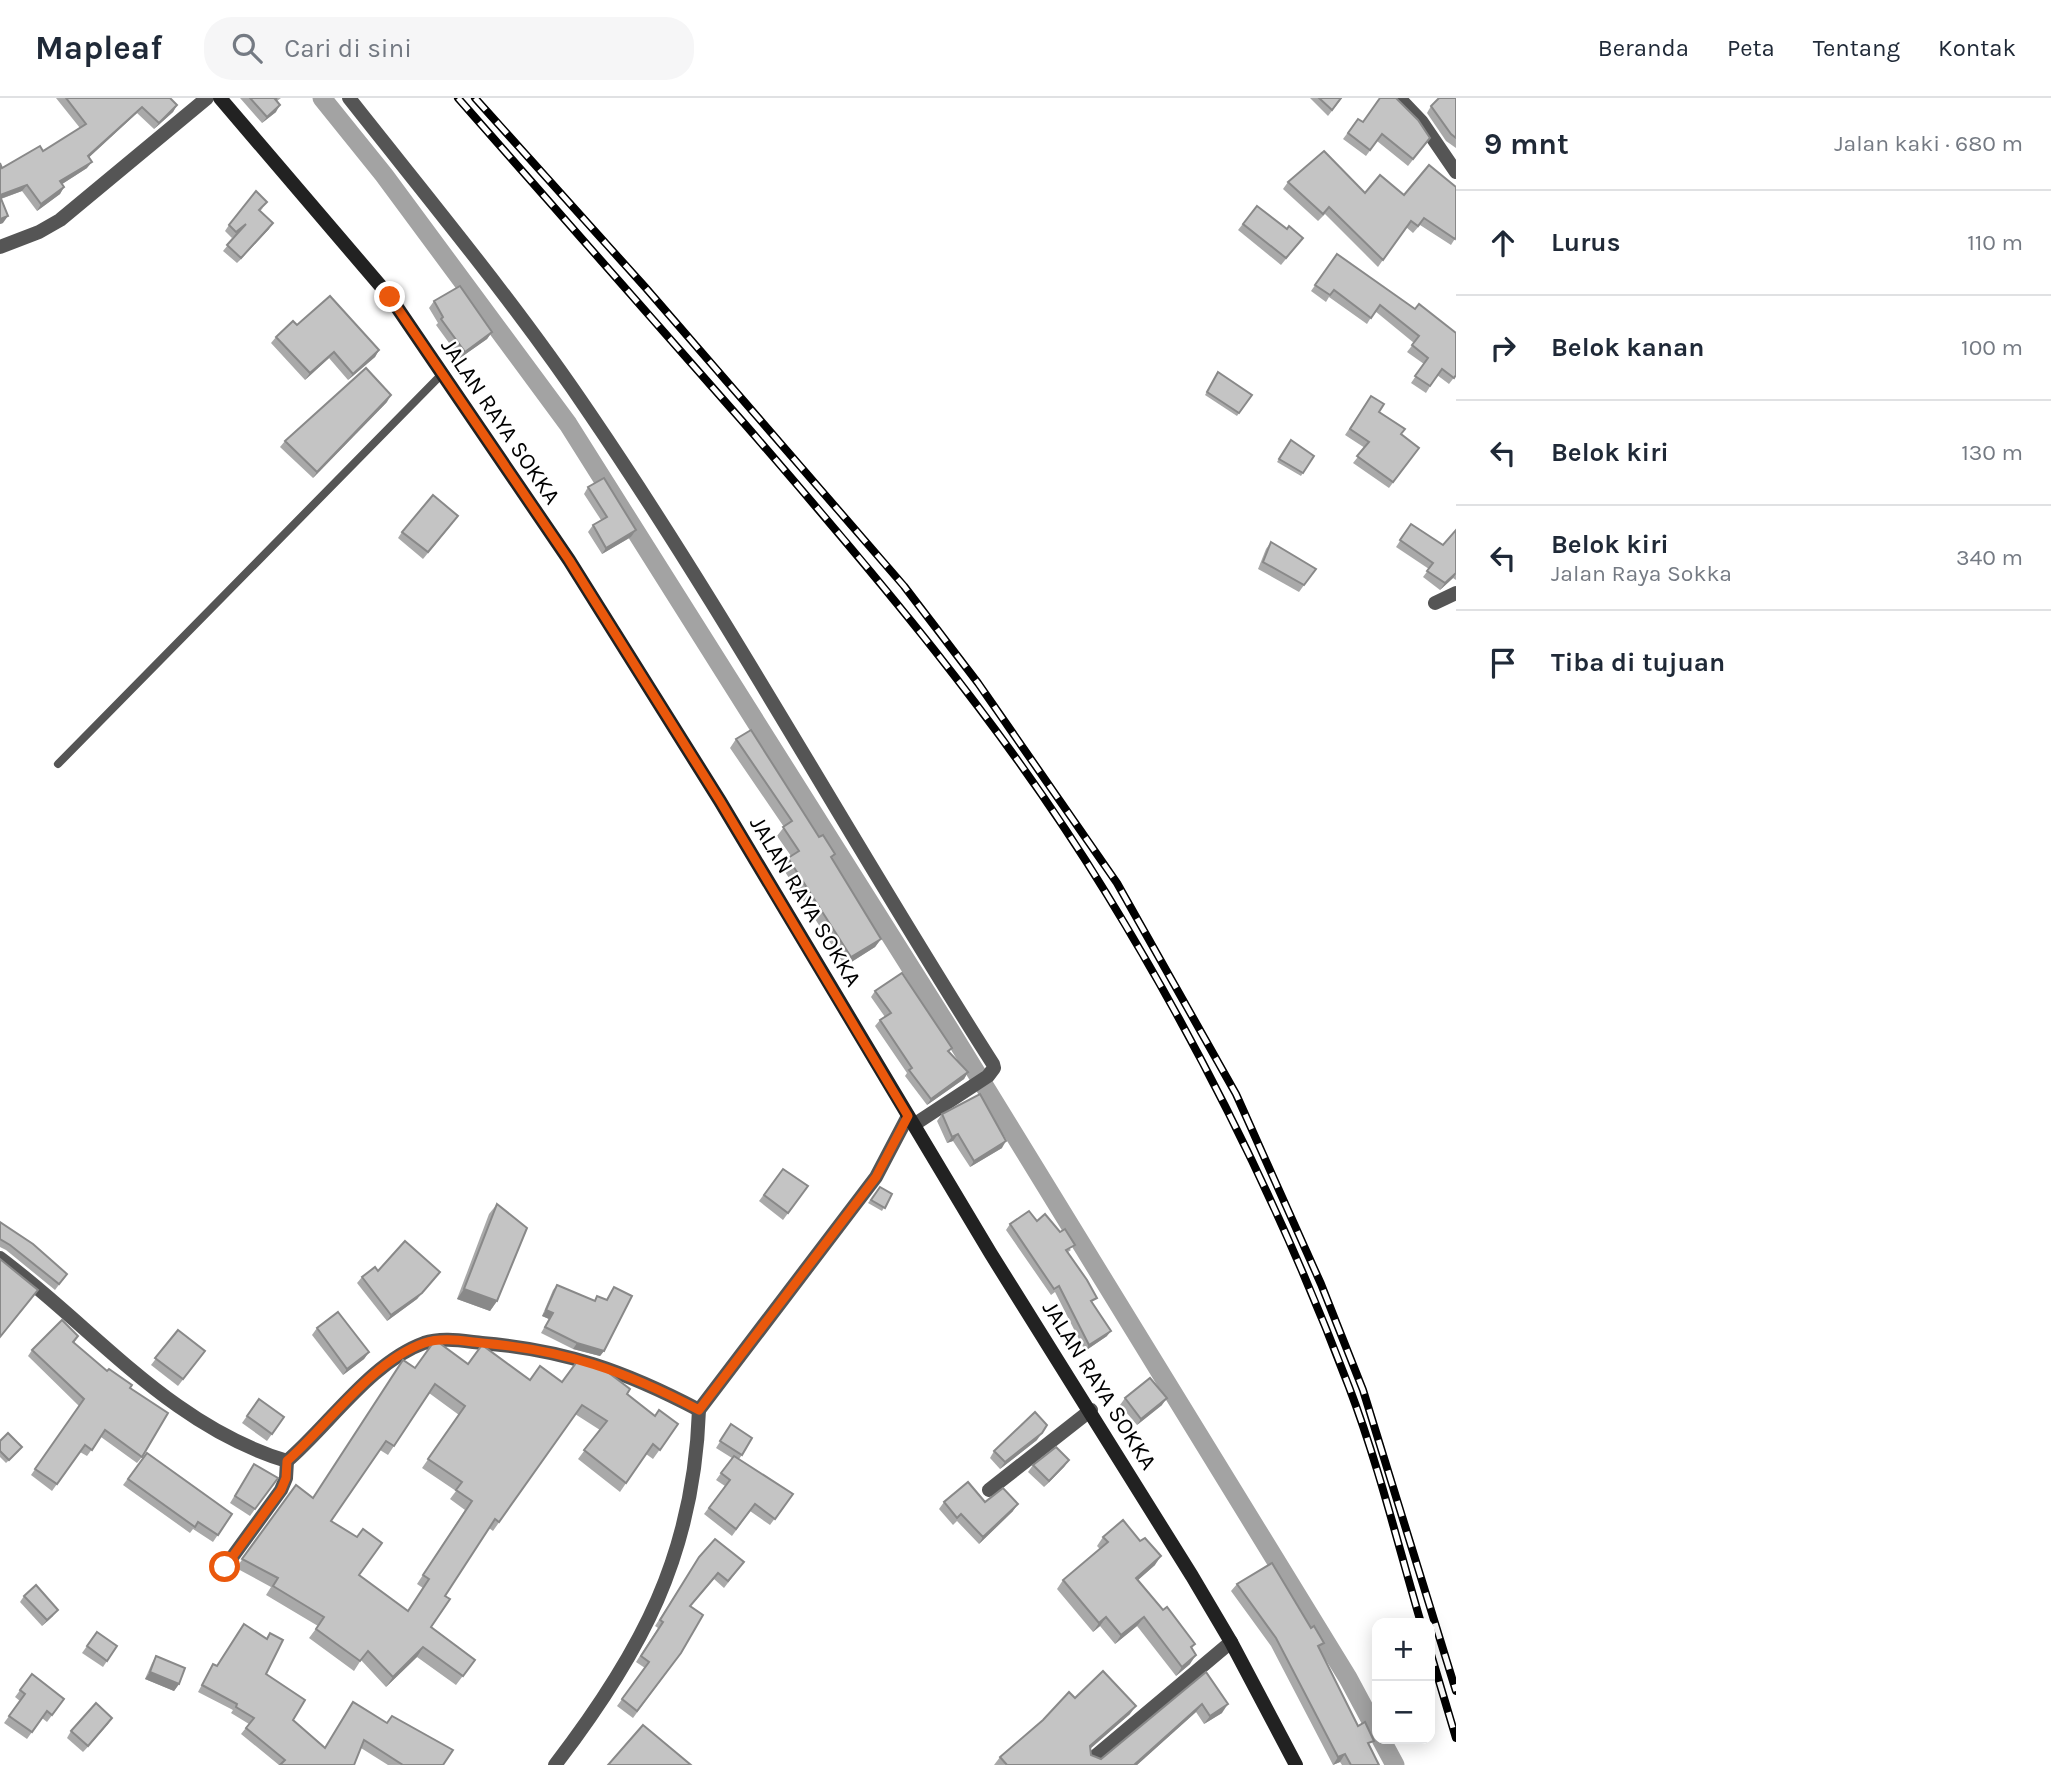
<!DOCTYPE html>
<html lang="id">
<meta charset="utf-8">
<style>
body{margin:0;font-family:Karla,sans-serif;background:#f6f6f7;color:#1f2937}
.controls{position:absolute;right:21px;bottom:21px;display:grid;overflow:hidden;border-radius:14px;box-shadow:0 4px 18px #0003}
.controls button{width:63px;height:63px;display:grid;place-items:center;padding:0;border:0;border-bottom:2px solid #e0e1e3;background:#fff;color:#1f2937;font:35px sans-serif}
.stop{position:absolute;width:21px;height:21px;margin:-16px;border:5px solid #ea580c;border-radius:50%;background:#fff}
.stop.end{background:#ea580c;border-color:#fff;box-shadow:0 2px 7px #0008}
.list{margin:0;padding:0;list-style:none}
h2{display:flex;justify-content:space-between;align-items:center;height:91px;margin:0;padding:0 28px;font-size:30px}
h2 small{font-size:23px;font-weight:400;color:#747a83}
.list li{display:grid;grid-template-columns:46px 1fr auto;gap:21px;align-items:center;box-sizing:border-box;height:105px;padding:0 28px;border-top:2px solid #e0e1e3}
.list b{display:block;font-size:26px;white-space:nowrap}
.list p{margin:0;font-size:23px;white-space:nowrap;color:#747a83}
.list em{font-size:23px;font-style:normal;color:#747a83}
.icon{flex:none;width:38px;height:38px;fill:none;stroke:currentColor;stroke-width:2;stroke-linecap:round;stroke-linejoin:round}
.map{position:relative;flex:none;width:1456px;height:1667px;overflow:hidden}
header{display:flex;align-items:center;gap:42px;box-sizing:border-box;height:98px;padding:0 35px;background:#fff;border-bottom:2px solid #e0e1e3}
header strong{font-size:33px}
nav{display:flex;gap:38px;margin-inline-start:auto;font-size:24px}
.search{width:490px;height:63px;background:#f6f6f7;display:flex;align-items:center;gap:18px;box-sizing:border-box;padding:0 24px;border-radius:28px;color:#747a83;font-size:26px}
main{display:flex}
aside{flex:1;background:#fff}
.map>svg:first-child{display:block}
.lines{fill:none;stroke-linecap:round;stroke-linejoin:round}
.canal{stroke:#a3a3a3;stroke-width:19}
.lane{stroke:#555;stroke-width:8}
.street{stroke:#555;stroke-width:14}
.secondary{stroke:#222;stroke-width:14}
.rail-casing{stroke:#000;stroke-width:8}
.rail{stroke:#fff;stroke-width:5;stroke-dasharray:16;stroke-linecap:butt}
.wall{fill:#a9a9a9;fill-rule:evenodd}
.shaded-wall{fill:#898989}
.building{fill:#c4c4c4;stroke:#898989;stroke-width:2;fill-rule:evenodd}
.route{stroke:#ea580c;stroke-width:9}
.labels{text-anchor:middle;stroke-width:5;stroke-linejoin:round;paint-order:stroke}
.street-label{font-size:23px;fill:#000;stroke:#fff}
</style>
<header>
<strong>Mapleaf</strong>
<div class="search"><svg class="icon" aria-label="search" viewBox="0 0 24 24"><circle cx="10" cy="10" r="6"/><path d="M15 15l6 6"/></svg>Cari di sini</div>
<nav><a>Beranda</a><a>Peta</a><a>Tentang</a><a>Kontak</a></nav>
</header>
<main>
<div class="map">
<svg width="1456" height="1667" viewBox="0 0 1456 1667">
<rect width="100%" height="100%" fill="#fff"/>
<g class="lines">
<g class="canal">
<polyline points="322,0 384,77 568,326 950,932 1348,1580 1377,1634"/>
<polyline points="1381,1641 1395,1667"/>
</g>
<polyline class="lane" points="58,666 442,276"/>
<g class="street">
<path d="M349,0C431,104 516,206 590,316C733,526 856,752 993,966L994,970L988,978L915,1026"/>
<polyline points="1399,0 1421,23 1456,74"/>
<polyline points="0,149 39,134 60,122 207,0"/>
<polyline points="1435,505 1456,495"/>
<path d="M0,1160C95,1231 170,1328 287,1363C329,1327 371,1264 424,1245C442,1239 463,1243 482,1245C565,1252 625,1273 699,1312L876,1079L908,1018"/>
<polyline points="989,1392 1091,1312"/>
<polyline points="225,1469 281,1392 286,1380 287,1363"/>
<polyline points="1093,1660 1231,1544"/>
<path d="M555,1667C641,1555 694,1457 699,1312"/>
</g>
<polyline class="secondary" points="220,0 390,199 569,462 720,703 991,1156 1192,1478 1231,1544 1296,1667"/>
<g class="rail-casing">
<g id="rail">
<path d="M458,0C553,108 648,216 743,324C873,474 1002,625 1106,795C1202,951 1284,1118 1349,1289C1378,1365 1398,1447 1421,1525"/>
<polyline points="475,0 645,189 904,488 978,585 1117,785 1236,996 1321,1186 1363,1292 1456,1593"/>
<polyline points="1430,1553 1456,1640"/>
</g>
</g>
<use href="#rail" class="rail"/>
</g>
<g class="wall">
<polygon points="56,0 170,0 177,7 173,14 154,31 137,15 89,59 87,70 62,86 64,89 60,96 37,113 22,93 1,101 3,125 0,126 0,65 2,70 43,53 80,30"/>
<polygon points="240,0 281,0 277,3 276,14 262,25"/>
<polygon points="1310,0 1342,0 1328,18"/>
<polygon points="1456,0 1456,50 1446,43 1427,15 1431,8"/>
<polygon points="1358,21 1363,24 1430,40 1408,68 1377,43 1366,58 1343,41"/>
<polygon points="1288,84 1365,95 1404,97 1456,139 1451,147 1420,127 1413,135 1406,129 1378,169 1325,116 1318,123 1283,91"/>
<polygon points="1257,108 1298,146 1281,167 1238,132"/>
<polygon points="263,110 260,113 269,131 237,165 223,153 237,136 232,140 225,133 229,127"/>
<polygon points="1337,156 1415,211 1456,277 1449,286 1437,277 1426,295 1411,285 1424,266 1407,254 1414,245 1375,213 1367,226 1329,199 1326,204 1311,193"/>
<polygon points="434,203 492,234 487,241 460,260 436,227 438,225 429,210"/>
<polygon points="297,227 379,252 375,259 348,282 329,260 305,282 271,245 276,239"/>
<polygon points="1218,274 1252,297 1237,318 1205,297"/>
<polygon points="1371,298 1379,314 1401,336 1419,350 1389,390 1353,365 1365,350 1345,337"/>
<polygon points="387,304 313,380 280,349 285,343"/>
<polygon points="1291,342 1314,358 1301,378 1277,364"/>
<polygon points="588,389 636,432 631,439 602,456 588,434 593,427 601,422 584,396"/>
<polygon points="453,425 423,461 398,440 402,434"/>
<polygon points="1411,426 1443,447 1456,432 1456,482 1453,480 1440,492 1423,479 1429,471 1396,449"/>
<polygon points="1271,444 1316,471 1299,494 1258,471 1266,451"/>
<polygon points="736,641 835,756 832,761 881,841 875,849 845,868 782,769 788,760 791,758 777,738 784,729 730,650"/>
<polygon points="875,893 952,950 949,954 968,974 964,981 927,1007 905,978 907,975 875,928 880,922 885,919 871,899"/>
<polygon points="942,1016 1002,1050 970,1069 953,1043 947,1045 937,1023"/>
<polygon points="783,1071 808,1088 783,1122 759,1103"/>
<polygon points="880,1089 892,1096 882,1113 868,1105"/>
<polygon points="497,1106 497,1203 490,1213 457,1201 489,1116"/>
<polygon points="1037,1123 1071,1152 1068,1154 1107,1238 1085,1253 1055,1194 1051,1197 1006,1132 1010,1126"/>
<polygon points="0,1124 67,1176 55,1192 6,1152 0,1149"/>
<polygon points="378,1173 440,1174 417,1201 387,1223 357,1185 362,1179"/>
<polygon points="557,1187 594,1203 597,1198 606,1202 614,1189 604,1253 600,1258 573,1251 541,1235 549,1221 542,1218 553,1192"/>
<polygon points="317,1230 369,1254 364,1261 343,1277 312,1237"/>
<polygon points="178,1232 205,1253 178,1288 151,1267"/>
<polygon points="78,1238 74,1245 107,1273 130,1290 142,1359 137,1365 101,1339 87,1358 80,1354 52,1393 31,1377 79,1308 28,1258 32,1252"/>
<path d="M468,1266L530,1282L562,1284L627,1296L655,1318L678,1326L653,1361L646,1356L620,1394L578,1361L600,1332L575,1316L493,1433L489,1430L445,1498L431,1529L475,1562L456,1587L417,1559L386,1589L361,1562L354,1573L309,1540L318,1528L266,1497L271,1489L236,1470L296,1387L313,1400L415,1270ZM429,1295L459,1317L422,1370L456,1393L450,1401L465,1412L417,1486L423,1490L408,1513L359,1477L331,1423L380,1352L388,1357Z"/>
<polygon points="1125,1300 1162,1307 1137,1327 1120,1307"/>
<polygon points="259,1301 284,1319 267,1343 242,1325"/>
<polygon points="731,1326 742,1357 739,1361 793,1396 770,1427 750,1413 732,1438 704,1416 725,1388 716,1382 732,1360 716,1350"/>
<polygon points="1037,1342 1000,1371 990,1360 994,1353"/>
<polygon points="0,1343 19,1353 6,1365 0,1359"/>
<polygon points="147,1355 232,1416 213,1444 193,1431 190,1435 123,1387"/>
<polygon points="1069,1362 1064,1369 1044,1389 1028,1374 1033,1367"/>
<polygon points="254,1366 278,1380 250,1418 230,1405"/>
<polygon points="944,1404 985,1404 1013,1413 979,1446 957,1423 953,1427 939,1411"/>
<polygon points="1103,1439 1155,1467 1138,1482 1163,1512 1195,1546 1192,1550 1190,1566 1176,1578 1137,1528 1115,1546 1100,1528 1093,1534 1057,1491 1063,1482 1100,1451 1097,1448"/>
<polygon points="744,1464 724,1490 714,1481 690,1509 681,1555 633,1620 617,1608 645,1570 636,1564 658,1530 655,1528 695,1466"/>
<polygon points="1237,1486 1320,1551 1358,1628 1379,1667 1342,1667 1340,1664 1333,1667 1271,1548 1231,1493"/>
<polygon points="24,1498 53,1518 42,1528 20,1504"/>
<polygon points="97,1534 117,1548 103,1569 82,1555"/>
<polygon points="270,1535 266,1576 293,1622 325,1649 387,1625 392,1618 443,1667 388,1667 361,1650 354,1667 279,1667 241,1636 249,1626 231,1615 233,1612 198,1594 213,1566 216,1568 266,1541"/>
<polygon points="156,1558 179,1586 174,1593 145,1581 152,1565"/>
<polygon points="1206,1574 1222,1615 1204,1626 1196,1614 1137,1667 994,1667 1000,1659 1075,1600 1130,1616 1090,1651 1091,1657 1101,1661"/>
<polygon points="32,1576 64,1601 47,1624 42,1620 27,1641 4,1625 20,1603 15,1599"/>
<polygon points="108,1626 83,1654 67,1640 71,1633"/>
</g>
<g class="shaded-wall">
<polygon points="177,7 173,14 154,31 159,25"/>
<polygon points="280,7 276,14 262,25 267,19"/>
<polygon points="142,9 137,15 84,64 88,58"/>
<polygon points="92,64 87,70 56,90 60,83"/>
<polygon points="27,87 22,93 0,101 0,97"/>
<polygon points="64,89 60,96 37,113 41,106"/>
<polygon points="8,118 3,125 0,126 0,121"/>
<polygon points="273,125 269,131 237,165 241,160"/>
<polygon points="492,234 487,241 460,260 465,254"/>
<polygon points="379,252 375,259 348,282 353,276"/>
<polygon points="334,254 329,260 305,282 310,275"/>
<polygon points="391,297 387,304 313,380 317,374"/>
<polygon points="636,432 631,439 602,456 606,450"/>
<polygon points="1456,475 1453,480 1440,492 1445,485"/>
<polygon points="881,841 875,849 845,868 851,859"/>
<polygon points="968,974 964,981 927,1007 931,1001"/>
<polygon points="958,1036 953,1043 947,1045 952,1039"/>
<polygon points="1006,1043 1002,1050 970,1069 974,1063"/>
<polygon points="440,1174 417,1201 387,1223 391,1217"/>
<polygon points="464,1191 497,1203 490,1213 457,1201"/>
<polygon points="546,1212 553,1215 549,1221 542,1218"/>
<polygon points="1111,1233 1107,1238 1085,1253 1089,1247"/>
<polygon points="577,1245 604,1253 600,1258 573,1251"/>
<polygon points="369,1254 364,1261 343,1277 347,1271"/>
<polygon points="1167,1300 1162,1307 1137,1327 1141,1321"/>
<polygon points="1042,1335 1037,1342 1000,1371 1005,1364"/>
<polygon points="1069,1362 1064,1369 1044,1389 1049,1383"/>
<polygon points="1018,1406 1013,1413 979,1446 983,1439"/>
<polygon points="1161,1458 1155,1467 1130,1489 1136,1480"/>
<polygon points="58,1512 53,1518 42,1528 47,1522"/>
<polygon points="1106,1519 1100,1528 1093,1534 1099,1525"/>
<polygon points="1144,1519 1137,1528 1115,1546 1121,1537"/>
<polygon points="423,1549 417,1559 386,1589 393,1579"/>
<polygon points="1196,1557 1190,1566 1176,1578 1182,1569"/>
<polygon points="150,1574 179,1586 174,1593 145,1581"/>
<polygon points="1202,1606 1196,1614 1137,1667 1134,1667"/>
<polygon points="1228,1606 1222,1615 1204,1626 1210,1618"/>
<polygon points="1136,1608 1130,1616 1084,1656 1090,1648"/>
<polygon points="112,1620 108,1626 83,1654 88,1648"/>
<polygon points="1345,1656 1340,1664 1333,1667 1338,1659"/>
</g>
<g class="building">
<polygon points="66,0 170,0 177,7 159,25 142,9 88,58 92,64 60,83 64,89 41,106 27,87 0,97 0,65 2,70 40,48 43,53 86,26"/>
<polygon points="250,0 277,0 275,1 280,7 267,19"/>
<polygon points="1319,0 1341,0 1332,12"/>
<polygon points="1380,0 1396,0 1418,22 1430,40 1413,61 1382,36 1370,52 1348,35 1358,21 1363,24"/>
<polygon points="1439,0 1456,0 1456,40 1451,36 1431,8"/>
<polygon points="1324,53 1365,95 1380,77 1404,97 1429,67 1456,89 1456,139 1455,141 1424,120 1418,128 1411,123 1383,162 1329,109 1323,116 1288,84"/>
<polygon points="256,93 267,104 259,112 273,125 241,160 227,147 246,126 236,134 229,127"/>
<polygon points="0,98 8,118 0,121"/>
<polygon points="1257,108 1287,131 1289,128 1303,140 1286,160 1243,126"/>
<polygon points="1337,156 1415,211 1419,206 1456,235 1456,277 1454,280 1442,271 1430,288 1415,278 1428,260 1412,247 1419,238 1380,207 1371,220 1334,192 1330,197 1315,187"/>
<polygon points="460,188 492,234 465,254 441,221 443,219 434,203"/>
<polygon points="330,198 379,252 353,276 334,254 310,275 276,239 293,223 297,227"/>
<polygon points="366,270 391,297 317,374 285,343"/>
<polygon points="1218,274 1252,297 1239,315 1207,294"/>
<polygon points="1371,298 1384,306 1379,314 1405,331 1401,336 1419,350 1393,384 1357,358 1369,344 1350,331"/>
<polygon points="1291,342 1314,358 1303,375 1279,361"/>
<polygon points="604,380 636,432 606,450 593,427 607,419 588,389"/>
<polygon points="433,397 458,418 428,454 402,434"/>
<polygon points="1411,426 1443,447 1456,432 1456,475 1445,485 1427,473 1433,465 1400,442"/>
<polygon points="1271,444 1316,471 1304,487 1263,464"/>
<polygon points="751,632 819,739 823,737 835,756 831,759 881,841 851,859 788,760 799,753 783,729 792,723 736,641"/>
<polygon points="902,875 952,950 948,953 968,974 931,1001 909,972 912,970 880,922 891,915 875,893"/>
<polygon points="980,996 1006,1043 974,1063 958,1036 952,1039 942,1016"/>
<polygon points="783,1071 808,1088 788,1115 764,1097"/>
<polygon points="880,1089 892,1096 885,1110 871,1102"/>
<polygon points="497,1106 527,1130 497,1203 464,1191"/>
<polygon points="1029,1113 1037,1123 1045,1116 1060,1134 1065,1131 1075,1147 1066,1152 1087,1182 1097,1200 1091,1203 1111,1233 1089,1247 1059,1188 1054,1191 1010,1126"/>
<polygon points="0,1124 33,1146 67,1176 59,1186 10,1147 0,1141"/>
<polygon points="405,1143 440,1174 422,1195 391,1217 362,1179 375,1169 378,1173"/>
<polygon points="0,1161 38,1192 0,1239"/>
<polygon points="557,1187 595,1203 597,1198 607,1202 614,1189 632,1198 604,1253 577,1245 545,1229 553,1215 546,1212"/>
<polygon points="338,1214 369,1254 347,1271 317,1230"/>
<polygon points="62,1222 78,1238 73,1244 107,1273 109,1271 132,1287 130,1290 168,1315 142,1359 105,1332 92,1352 85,1347 57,1386 35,1371 84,1301 32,1252"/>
<polygon points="178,1232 205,1253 183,1281 155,1260"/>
<path d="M438,1244L468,1266L482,1247L530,1282L540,1268L562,1284L579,1261L597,1266L630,1291L627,1296L655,1318L659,1312L678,1326L660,1352L653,1346L626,1385L584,1352L607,1323L582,1307L499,1424L495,1421L445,1498L450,1501L431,1529L475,1562L463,1578L423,1549L393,1579L368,1553L360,1563L316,1531L324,1519L273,1488L278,1480L242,1461L296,1387L313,1400L403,1262L415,1270L433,1245ZM435,1286L465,1308L428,1361L462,1384L456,1392L472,1403L423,1477L429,1481L408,1513L359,1477L382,1445L363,1431L357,1439L331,1423L386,1343L394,1348Z"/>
<polygon points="1150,1280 1167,1300 1141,1321 1125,1300"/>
<polygon points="259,1301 284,1319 272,1336 247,1318"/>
<polygon points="1035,1314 1047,1327 1042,1335 1005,1364 994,1353"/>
<polygon points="731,1326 752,1340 742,1357 720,1343"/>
<polygon points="8,1335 22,1349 9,1362 0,1353 0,1343"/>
<polygon points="1056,1349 1069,1362 1049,1383 1033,1367"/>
<polygon points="147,1355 232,1416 218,1437 198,1424 195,1429 128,1381"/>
<polygon points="734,1358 793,1396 775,1421 755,1406 736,1431 709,1410 730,1382 721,1375"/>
<polygon points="254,1366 278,1380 255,1411 235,1398"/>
<polygon points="968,1384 985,1404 1003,1390 1018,1406 983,1439 961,1416 957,1420 944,1404"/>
<polygon points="1123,1422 1140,1443 1145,1440 1161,1458 1136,1480 1163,1512 1167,1509 1195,1546 1191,1549 1196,1557 1182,1569 1144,1519 1121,1537 1106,1519 1099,1525 1063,1482 1108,1444 1103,1439"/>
<polygon points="715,1441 744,1464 728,1483 718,1475 690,1508 703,1517 681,1555 637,1613 622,1601 649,1564 641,1558 663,1524 660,1522 699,1459"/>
<polygon points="1272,1465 1311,1530 1314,1528 1324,1545 1318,1548 1358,1628 1365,1624 1374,1643 1368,1645 1379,1667 1351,1667 1345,1656 1338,1659 1276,1540 1237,1486"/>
<polygon points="36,1487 58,1512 47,1522 24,1498"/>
<polygon points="244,1526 267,1541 270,1535 283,1542 266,1576 305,1602 293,1622 325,1650 353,1604 387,1625 392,1618 453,1652 443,1667 403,1667 364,1642 354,1667 280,1667 285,1662 246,1630 254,1620 236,1609 237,1606 202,1587 213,1566 217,1568"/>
<polygon points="97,1534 117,1548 107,1563 87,1548"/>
<polygon points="156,1558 185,1570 179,1586 150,1574"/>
<polygon points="1103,1573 1136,1608 1090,1648 1091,1657 1101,1661 1206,1574 1228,1606 1210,1618 1202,1606 1134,1667 1007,1667 1000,1659 1043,1622 1069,1594 1075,1600"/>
<polygon points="32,1576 64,1601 52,1617 47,1613 32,1634 9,1618 25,1596 20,1592"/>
<polygon points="96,1605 112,1620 88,1648 71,1633"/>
<polygon points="643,1627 691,1667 608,1667"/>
</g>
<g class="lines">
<path class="route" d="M225,1469L281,1392L286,1380L287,1363C328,1327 371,1264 424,1245C442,1239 463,1243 482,1245C565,1252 625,1273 699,1312L876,1079L908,1018L720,703L569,462L390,199"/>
</g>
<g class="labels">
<g class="street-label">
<text transform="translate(501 323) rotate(56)" y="8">JALAN RAYA SOKKA</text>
<text transform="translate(806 803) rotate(59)" y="8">JALAN RAYA SOKKA</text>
<text transform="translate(1100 1287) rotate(58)" y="8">JALAN RAYA SOKKA</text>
</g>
</g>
</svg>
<div class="controls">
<button>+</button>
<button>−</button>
</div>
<div class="stop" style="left:225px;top:1469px"></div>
<div class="stop end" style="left:390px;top:199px"></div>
</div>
<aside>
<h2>9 mnt<small>Jalan kaki · 680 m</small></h2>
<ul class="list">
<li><svg class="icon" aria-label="ahead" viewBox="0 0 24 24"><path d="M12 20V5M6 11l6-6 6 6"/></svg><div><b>Lurus</b></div><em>110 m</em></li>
<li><svg class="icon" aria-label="right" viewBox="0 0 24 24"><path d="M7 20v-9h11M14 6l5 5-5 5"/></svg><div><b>Belok kanan</b></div><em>100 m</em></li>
<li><svg class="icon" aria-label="left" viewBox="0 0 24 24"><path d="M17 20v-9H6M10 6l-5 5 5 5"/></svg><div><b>Belok kiri</b></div><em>130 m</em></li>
<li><svg class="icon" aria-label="left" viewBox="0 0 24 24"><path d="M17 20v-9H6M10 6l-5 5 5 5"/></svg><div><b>Belok kiri</b><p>Jalan Raya Sokka</p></div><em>340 m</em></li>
<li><svg class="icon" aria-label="arrive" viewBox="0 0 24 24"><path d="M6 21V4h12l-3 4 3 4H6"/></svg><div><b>Tiba di tujuan</b></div></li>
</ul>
</aside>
</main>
